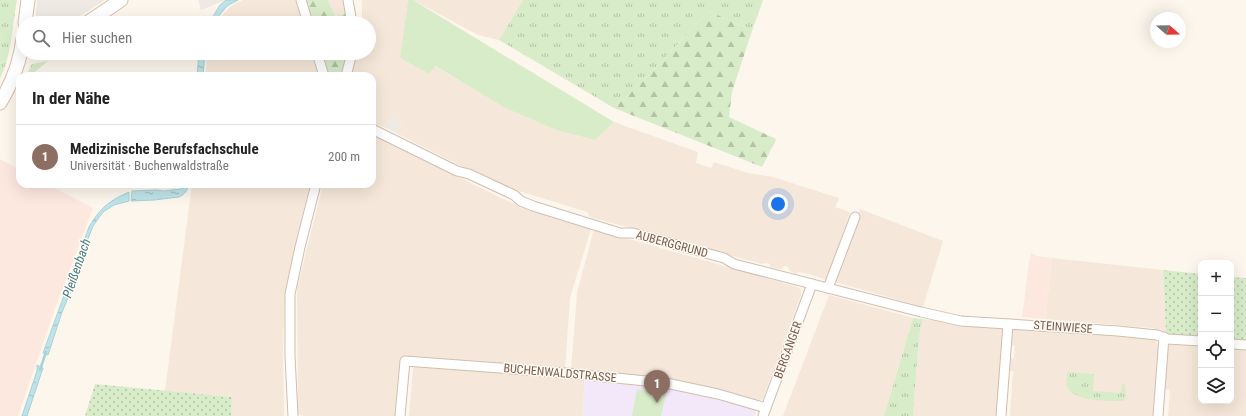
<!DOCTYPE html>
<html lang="de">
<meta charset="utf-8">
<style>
body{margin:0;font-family:"Roboto Condensed",sans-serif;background:#f2f2f2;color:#222}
.controls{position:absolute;right:12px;bottom:12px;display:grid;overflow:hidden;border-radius:8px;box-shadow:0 4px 16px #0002}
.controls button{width:36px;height:36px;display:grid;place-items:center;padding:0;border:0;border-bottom:1px solid #e0e0e0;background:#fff;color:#222;font:20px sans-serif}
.compass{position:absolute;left:1150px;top:12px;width:36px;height:36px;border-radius:50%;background:#fff;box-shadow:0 4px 16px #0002;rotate:110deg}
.you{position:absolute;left:778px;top:204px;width:14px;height:14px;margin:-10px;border:3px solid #fff;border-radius:50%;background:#1a73e8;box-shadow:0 0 0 6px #1a73e833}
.badge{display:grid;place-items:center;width:26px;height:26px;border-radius:50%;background:#2563eb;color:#fff;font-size:13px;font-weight:700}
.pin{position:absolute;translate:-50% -33px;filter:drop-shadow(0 1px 2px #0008)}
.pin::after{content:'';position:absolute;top:21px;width:14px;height:12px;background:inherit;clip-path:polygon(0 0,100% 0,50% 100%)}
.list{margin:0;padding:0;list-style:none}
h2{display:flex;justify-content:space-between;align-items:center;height:52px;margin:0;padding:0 16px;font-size:17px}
h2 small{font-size:13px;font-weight:400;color:#767676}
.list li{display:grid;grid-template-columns:26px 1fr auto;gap:12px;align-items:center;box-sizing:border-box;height:64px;padding:0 16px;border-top:1px solid #e0e0e0}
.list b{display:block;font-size:15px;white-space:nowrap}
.list p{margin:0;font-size:13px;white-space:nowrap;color:#767676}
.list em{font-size:13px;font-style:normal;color:#767676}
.icon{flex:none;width:22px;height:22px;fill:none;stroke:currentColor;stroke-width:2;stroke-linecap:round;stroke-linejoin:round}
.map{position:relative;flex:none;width:1246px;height:416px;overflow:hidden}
.search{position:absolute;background:#fff;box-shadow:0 4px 16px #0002;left:16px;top:16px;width:360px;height:44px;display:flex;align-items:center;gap:10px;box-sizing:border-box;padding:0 14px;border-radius:22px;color:#767676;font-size:15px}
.panel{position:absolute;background:#fff;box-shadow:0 4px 16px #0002;left:16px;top:72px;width:360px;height:116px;border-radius:12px}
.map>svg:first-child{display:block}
.residential{fill:#f5e8da}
.commercial{fill:#fde8e0}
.industrial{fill:#efe9e4}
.education{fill:#f3e8fa}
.grass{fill:url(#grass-tufts)}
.forest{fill:url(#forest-firs)}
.garden{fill:url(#garden-dots)}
.pitch{fill:#d8ecc9}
.water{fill:url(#water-ripples);stroke:#a5d3da}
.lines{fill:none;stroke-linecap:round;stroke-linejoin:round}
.stream{stroke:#a5d3da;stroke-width:2.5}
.street-casing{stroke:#d1beb0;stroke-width:11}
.secondary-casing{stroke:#d6c0b0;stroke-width:15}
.street{stroke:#fff;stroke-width:9}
.secondary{stroke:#fff;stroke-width:13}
.labels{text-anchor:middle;stroke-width:3;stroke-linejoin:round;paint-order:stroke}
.street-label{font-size:12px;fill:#7a5c4d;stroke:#fffaf3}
.water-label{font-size:13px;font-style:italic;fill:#437c86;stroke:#fffaf3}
</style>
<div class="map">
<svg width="1246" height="416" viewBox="0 0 1246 416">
<defs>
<pattern id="grass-tufts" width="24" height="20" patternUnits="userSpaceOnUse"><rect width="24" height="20" fill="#d8ecc9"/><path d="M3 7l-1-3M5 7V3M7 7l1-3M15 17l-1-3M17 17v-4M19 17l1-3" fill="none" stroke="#b4c2a5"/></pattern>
<pattern id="forest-firs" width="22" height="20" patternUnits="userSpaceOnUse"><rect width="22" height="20" fill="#d8ecc9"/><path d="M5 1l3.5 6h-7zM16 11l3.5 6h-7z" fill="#b4c2a5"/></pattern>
<pattern id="garden-dots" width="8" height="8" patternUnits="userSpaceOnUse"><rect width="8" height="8" fill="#d8ecc9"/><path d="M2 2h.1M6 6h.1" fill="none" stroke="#b4c2a5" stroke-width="1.8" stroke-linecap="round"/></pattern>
<pattern id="water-ripples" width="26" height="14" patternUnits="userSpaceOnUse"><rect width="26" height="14" fill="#bfe3e8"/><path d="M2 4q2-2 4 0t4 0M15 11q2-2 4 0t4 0" fill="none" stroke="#a0bbbe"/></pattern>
</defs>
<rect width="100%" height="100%" fill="#fdf6ec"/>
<g class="residential">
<polygon points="243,0 299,0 306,23 215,23 231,6"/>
<polygon points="328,0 346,0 348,13 335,16"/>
<polygon points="362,0 408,0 400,58 429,74 434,66 505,108 556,130 595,140 614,122 698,152 696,163 711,168 714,162 748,173 773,177 839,198 835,207 850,212 841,239 842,239 827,280 809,274 798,272 796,274 790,271 788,267 784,266 781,269 770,267 770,264 765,263 762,264 590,217 587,212 522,192 517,192 461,166 396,133 403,121 391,115 384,127 372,123 372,76 351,76 355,61 356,53 369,53 369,23 362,23"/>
<polygon points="413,0 523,0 499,40 478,35"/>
<polygon points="207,53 315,53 321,76 206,76"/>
<polygon points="372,133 455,175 503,199 556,219 591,229 570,298 565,370 401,356 396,416 304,416 298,414 297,288 323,184 372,184"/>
<polygon points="192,184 310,184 285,290 283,353 284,416 231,416 232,397 165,391"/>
<polygon points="860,209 943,241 923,307 835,282 833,280"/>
<polygon points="594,229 798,287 801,290 801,295 763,399 755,401 722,391 656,377 571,370 577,293"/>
<polygon points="1052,258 1163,270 1166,334 1153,328 1045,319"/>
<polygon points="829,295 913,318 884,416 783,416"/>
<polygon points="923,319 1002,328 1005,331 998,416 913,416 919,337"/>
<polygon points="1015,328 1153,337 1155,339 1159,349 1154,416 1010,416 1013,371 1008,371 1008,358 1014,358 1015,346 1010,345 1011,332"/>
<polygon points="1168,343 1201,345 1201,401 1231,401 1231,348 1246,349 1246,416 1168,416 1170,390 1163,389 1167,344"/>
<polygon points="415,366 585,379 582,416 409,416 413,369"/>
</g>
<g class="commercial">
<polygon points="0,159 20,170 20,184 47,184 93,208 53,314 18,416 0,416"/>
<polygon points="1031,253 1037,256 1052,258 1045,319 1022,317 1029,263"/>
</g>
<g class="industrial">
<polygon points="37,0 105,0 69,23 36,23 36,11"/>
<polygon points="198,0 226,0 201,10"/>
<polygon points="391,115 403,121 396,133 384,127"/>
</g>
<polygon class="education" points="585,379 630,382 685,391 753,409 756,413 755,416 582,416"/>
<g class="grass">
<path d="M0,0H17C12,27 12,54 0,79Z"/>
<polygon points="523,0 763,0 752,31 709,11 647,77 614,108 499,40"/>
<polygon points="48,61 30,76 26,76 32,64"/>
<polygon points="913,318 923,319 919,337 913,416 884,416"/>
<path d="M1068,372L1094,374L1093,391L1121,393L1122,383L1125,384L1126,396L1124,401C1110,401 1079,402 1069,390C1065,385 1067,378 1068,372Z"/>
</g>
<g class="forest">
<polygon points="304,0 328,0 335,16 348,13 349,23 311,23"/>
<polygon points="709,11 752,31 732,92 729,117 776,139 762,167 614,108 647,77"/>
<polygon points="320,53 350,53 344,76 327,76"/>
</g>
<g class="garden">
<polygon points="1163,270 1201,274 1201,337 1166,334"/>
<polygon points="1231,277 1246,278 1246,341 1231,340"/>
<polygon points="95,384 232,397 231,416 85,416"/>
</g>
<g class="pitch">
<polygon points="408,0 413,0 614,122 595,140 556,130 505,108 435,66 429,74 400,58"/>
<polygon points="637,389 666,395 661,416 632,416"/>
</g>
<g class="water">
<polygon points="226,0 238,0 227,6 213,23 209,23 220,5"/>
<polygon points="199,53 205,53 203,76 197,76"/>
<path d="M183,184H189C188,190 184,195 179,197L154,200L131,201L132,191L157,190L163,191L181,189Z"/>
<path d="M129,192V201L114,205L103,212L93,226L84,249L71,291L62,312L48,355L43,353L89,227C101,207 109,201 129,192Z"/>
<polygon points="37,365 43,368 27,416 22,416 37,371"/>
</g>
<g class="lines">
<polyline class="stream" points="40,370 46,352"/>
<g class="street-casing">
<g id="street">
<polyline points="301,0 308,23"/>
<polyline points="348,0 352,23"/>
<polyline points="317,53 324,76"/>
<polyline points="346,76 352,53"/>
<polyline points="372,129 457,171 469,174 514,195 521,201 533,206 620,233 633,233 724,258 734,264 921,312 961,321 1118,331 1157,335 1167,339 1201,341"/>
<polyline points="828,288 855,217"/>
<polyline points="1231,344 1246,345"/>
<polyline points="293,416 290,356 290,294 300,247 316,184"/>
<polyline points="400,416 405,361 566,373 666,383 718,394 766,408"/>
<polyline points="763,416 812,284"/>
<polyline points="1001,416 1008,324"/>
<polyline points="1158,416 1164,337"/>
</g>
</g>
<g class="secondary-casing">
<g id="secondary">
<polyline points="25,23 28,0"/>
<polyline points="87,23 121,0"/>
<path d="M0,103C12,83 20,62 23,39"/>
</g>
</g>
<use href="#street" class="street"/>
<use href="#secondary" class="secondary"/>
</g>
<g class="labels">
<g class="street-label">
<text transform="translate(672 244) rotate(15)" y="4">AUBERGGRUND</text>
<text transform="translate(1063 327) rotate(4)" y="4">STEINWIESE</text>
<text transform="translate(788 350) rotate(-70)" y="4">BERGANGER</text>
<text transform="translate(560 373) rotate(5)" y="4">BUCHENWALDSTRASSE</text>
</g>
<g class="water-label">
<text transform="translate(76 268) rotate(-71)" y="5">Pleißenbach</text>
</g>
</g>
</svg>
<div class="controls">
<button>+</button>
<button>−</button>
<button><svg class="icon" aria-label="locate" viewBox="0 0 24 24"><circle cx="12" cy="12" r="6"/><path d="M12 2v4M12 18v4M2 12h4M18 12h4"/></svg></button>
<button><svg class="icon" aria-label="layers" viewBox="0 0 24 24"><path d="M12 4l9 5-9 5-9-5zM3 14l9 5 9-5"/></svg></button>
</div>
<svg class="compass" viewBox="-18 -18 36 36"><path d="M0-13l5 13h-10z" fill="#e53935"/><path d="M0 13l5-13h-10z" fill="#767676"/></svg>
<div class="you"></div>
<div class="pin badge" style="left:657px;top:403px;background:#8d6e63">1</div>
<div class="search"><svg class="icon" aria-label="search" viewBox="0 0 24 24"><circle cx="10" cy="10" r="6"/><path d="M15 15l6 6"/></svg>Hier suchen</div>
<section class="panel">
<h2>In der Nähe<small></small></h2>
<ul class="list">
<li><span class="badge" style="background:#8d6e63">1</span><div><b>Medizinische Berufsfachschule</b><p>Universität · Buchenwaldstraße</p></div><em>200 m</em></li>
</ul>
</section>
</div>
